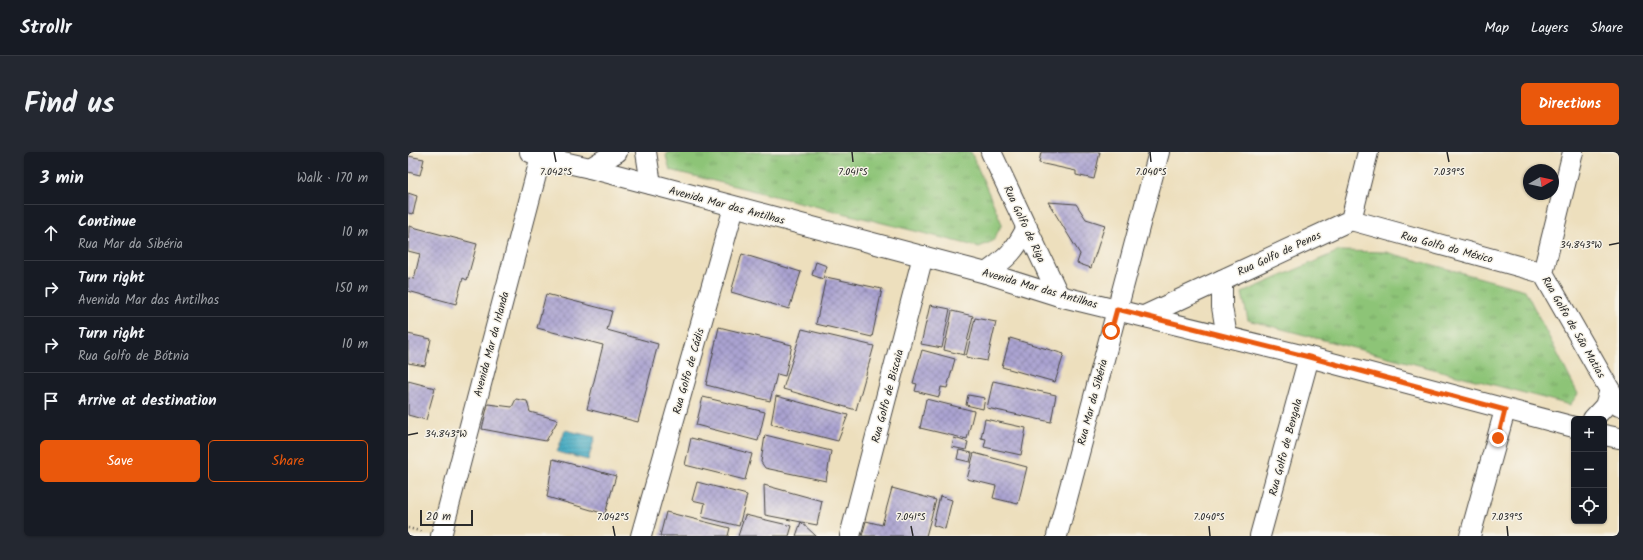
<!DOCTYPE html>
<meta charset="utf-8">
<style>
body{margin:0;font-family:Kalam,sans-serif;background:#242831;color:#f1f3f6}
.controls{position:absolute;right:12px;bottom:12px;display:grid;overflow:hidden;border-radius:6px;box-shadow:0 1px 3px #0004}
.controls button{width:36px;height:36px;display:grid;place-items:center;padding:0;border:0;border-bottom:1px solid #363941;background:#171b24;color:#f1f3f6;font:20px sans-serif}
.compass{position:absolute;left:1115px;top:12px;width:36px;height:36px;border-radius:50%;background:#171b24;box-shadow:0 1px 3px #0004;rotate:81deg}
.scale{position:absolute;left:12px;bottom:10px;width:53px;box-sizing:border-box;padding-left:4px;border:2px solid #2b2b2b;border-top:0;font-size:11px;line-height:14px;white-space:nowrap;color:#2b2b2b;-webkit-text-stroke:3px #f7f3e8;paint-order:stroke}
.stop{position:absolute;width:12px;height:12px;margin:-9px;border:3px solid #ea580c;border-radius:50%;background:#fff}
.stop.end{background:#ea580c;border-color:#fff;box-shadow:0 1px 4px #0008}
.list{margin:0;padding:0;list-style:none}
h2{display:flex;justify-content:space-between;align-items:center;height:52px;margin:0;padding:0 16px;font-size:17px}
h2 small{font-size:13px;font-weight:400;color:#9ea1a6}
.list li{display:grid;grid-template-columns:26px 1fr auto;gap:12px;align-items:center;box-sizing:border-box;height:56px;padding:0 16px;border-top:1px solid #363941}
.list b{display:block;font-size:15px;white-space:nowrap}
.list p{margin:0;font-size:13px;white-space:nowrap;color:#9ea1a6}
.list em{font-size:13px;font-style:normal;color:#9ea1a6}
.actions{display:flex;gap:8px;padding:12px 16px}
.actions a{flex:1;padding:9px 0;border:1px solid #ea580c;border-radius:6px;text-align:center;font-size:14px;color:#ea580c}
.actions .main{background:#ea580c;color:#fff}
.icon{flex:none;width:22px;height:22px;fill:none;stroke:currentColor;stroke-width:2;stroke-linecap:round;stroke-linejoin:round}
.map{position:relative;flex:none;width:1211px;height:384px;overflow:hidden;border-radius:6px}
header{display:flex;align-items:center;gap:24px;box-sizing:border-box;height:56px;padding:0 20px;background:#171b24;border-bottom:1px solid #363941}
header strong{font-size:19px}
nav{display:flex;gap:22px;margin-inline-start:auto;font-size:14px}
.intro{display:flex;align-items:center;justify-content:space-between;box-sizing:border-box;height:96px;padding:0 24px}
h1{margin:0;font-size:28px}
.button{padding:10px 18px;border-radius:6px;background:#ea580c;color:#fff;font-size:14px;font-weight:700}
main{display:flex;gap:24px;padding:0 24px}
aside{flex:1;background:#171b24;border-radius:6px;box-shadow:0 1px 3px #0004}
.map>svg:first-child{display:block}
.park{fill:url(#park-tufts);stroke:#5c7851}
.water{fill:url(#water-rules);stroke:#376a77}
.building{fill:url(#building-cross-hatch)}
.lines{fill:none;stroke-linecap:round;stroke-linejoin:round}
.minor-casing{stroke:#484641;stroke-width:22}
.path{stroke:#484641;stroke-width:2.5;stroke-dasharray:1 3;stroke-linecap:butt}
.minor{stroke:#fff;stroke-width:20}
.route{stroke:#ea580c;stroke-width:5}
.ticks{fill:none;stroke:#2b2b2b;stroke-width:1.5}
.labels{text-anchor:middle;stroke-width:3;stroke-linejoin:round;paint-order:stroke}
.street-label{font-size:11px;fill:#2b2b2b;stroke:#f7f3e8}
.ticks-label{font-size:10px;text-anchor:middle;fill:#2b2b2b;stroke:#f7f3e8;stroke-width:3;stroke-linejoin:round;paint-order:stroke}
</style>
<header>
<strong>Strollr</strong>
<nav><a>Map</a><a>Layers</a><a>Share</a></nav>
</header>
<div class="intro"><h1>Find us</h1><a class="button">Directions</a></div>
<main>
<aside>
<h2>3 min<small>Walk · 170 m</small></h2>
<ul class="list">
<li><svg class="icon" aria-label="ahead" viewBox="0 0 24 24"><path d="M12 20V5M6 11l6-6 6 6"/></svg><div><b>Continue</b><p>Rua Mar da Sibéria</p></div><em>10 m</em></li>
<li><svg class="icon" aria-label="right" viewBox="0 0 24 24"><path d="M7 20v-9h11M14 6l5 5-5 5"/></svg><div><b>Turn right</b><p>Avenida Mar das Antilhas</p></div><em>150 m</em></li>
<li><svg class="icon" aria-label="right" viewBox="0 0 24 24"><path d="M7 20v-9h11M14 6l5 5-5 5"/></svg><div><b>Turn right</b><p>Rua Golfo de Bótnia</p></div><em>10 m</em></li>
<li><svg class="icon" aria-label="arrive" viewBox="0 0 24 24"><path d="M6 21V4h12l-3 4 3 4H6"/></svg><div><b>Arrive at destination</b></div></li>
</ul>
<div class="actions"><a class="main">Save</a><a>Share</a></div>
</aside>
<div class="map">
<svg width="1211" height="384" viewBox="0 0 1211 384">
<defs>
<pattern id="park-tufts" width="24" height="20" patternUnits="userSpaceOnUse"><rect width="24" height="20" fill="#8dc477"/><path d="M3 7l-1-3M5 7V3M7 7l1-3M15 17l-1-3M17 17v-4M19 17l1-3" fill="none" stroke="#739f62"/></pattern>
<pattern id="water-rules" width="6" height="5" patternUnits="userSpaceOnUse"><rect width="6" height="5" fill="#43aac3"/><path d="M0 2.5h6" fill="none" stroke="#388b9f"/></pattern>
<pattern id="building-cross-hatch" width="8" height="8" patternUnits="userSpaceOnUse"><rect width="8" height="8" fill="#aaa3d1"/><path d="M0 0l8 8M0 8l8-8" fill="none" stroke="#8b85aa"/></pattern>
</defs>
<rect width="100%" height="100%" fill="#f7f3e8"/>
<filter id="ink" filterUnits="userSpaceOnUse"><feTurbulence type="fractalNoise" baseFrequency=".025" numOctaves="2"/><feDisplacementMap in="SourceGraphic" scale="8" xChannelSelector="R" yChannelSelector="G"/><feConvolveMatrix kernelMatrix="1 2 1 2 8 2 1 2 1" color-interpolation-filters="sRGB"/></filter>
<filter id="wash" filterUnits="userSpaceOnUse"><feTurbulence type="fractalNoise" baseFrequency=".012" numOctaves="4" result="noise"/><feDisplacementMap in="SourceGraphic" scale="16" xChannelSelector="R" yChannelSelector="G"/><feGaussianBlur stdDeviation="0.9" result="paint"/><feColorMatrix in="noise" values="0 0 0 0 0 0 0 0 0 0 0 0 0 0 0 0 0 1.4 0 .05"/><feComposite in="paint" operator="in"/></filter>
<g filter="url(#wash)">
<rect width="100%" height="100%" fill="#eddfbd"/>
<g class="park">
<polygon points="260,0 563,0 594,72 585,89 571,95 262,18 258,4"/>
<polygon points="931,99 978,100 1117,138 1170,242 1162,253 840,168 834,141"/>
</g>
<polygon class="water" points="157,278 187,285 180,308 149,300"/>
<g id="blocks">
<g class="building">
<polygon points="633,0 692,0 686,27 668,23 668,19 631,11"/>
<polygon points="0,4 16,7 12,23 0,20"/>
<polygon points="0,41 9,44 5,62 0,61"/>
<polygon points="640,50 668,52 678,67 697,73 683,116 669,111 672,102"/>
<polygon points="1,74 69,92 59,128 55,126 48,152 0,139 0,126 6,127 12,102 0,99"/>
<polygon points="334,102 393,120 381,157 323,140"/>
<polygon points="408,110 419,114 415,127 404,123"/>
<polygon points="418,125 474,137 464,185 408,172"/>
<polygon points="138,142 204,159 199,178 250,192 230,270 179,257 195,193 129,176"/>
<polygon points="522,153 542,157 534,196 513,192"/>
<polygon points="544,159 565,164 556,203 536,198"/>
<polygon points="567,166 588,170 579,209 558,205"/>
<polygon points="311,175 384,193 377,224 369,222 362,249 298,233"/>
<polygon points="394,177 466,194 448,258 375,237"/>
<polygon points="0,182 23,187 17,214 0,211"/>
<polygon points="602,186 656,202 647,230 594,215"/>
<polygon points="514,198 547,207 539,236 533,235 531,245 507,239 509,232 505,231"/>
<polygon points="0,229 27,236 18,268 0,263"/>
<polygon points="585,229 648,243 643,270 579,256"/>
<polygon points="560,243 577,246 575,257 558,253"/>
<polygon points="368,244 440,263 430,289 363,272"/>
<polygon points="295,245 357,260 350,289 288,273"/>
<polygon points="108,247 119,249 122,260 150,268 138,289 74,277 80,252 104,255"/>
<polygon points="518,247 566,259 559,287 512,276"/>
<polygon points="577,267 618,276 613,303 576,295 578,287 573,286"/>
<polygon points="357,283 423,299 418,329 357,316 353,310"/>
<polygon points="283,286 344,302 337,328 277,313"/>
<polygon points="546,286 560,290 558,298 544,295"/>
<polygon points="551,298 564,301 562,310 549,307"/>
<polygon points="566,301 619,315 610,352 585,346 588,334 559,327"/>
<polygon points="145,307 208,324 197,362 139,345"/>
<polygon points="289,330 339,343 331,374 294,365 297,351 284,348"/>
<polygon points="356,333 414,349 409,373 357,363"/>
<polygon points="484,336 528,348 518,384 454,384 458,369 474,373"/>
<polygon points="532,344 544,348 537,377 525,373"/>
<polygon points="258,360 322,376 320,384 252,384"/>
<polygon points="337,363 384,374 381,384 330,384"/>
<polygon points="393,370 408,384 388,384"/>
</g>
</g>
</g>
<g filter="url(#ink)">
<use href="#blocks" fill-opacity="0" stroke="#484641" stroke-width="1"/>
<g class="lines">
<g class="minor-casing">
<g id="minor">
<polyline points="122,0 133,5 182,16 578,121 651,144 901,205 1166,275"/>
<polyline points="238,0 243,32"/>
<polyline points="583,0 651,144"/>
<polyline points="1165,0 1135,121 1211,254"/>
<polyline points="182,16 209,0"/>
<polyline points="943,68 1135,121"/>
<path d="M578,121C598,107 608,98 619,75"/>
<polyline points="814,128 814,155 819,185"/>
<polyline points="736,164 943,68 960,0"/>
<polyline points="1185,267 1197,254 1202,238"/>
<polyline points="1196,283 1211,286"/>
<polyline points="33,384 134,0"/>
<polyline points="233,384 326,55"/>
<polyline points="442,384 515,104"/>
<polyline points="649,384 751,0"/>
<polyline points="852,384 901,205"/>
<polyline points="1062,384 1097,258"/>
</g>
</g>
<polyline class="path" points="0,376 15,380"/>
<use href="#minor" class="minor"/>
</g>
</g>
<g class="lines" filter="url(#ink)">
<polyline class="route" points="703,179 709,157 901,205 1097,258 1090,286"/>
</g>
<path class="ticks" d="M146,0L148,10M444,0L445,10M742,0L743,10M1039,0L1041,10M1201,93L1211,91M0,283L10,281M205,374L207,384M503,374L505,384M801,374L802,384M1099,374L1100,384"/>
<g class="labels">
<g class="street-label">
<text transform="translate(319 53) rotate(15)" y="4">Avenida Mar das Antilhas</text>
<text transform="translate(617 72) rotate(65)" y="4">Rua Golfo de Riga</text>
<text transform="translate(1039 95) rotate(15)" y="4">Rua Golfo do México</text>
<text transform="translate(871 101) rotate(-25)" y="4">Rua Golfo de Penas</text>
<text transform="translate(632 136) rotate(16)" y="4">Avenida Mar das Antilhas</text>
<text transform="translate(1166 175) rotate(60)" y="4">Rua Golfo de São Matias</text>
<text transform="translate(83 192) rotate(-75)" y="4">Avenida Mar da Irlanda</text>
<text transform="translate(280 219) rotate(-74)" y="4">Rua Golfo de Cádis</text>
<text transform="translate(479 244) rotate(-75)" y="4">Rua Golfo de Biscaia</text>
<text transform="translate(684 250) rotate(-75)" y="4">Rua Mar da Sibéria</text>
<text transform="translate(877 295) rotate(-75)" y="4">Rua Golfo de Bengala</text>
</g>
</g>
<g class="ticks-label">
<text x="148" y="23">7.042°S</text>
<text x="445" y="23">7.041°S</text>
<text x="1041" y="23">7.039°S</text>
<text x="743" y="23">7.040°S</text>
<text x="1173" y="96">34.843°W</text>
<text x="38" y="285">34.843°W</text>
<text x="205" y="368">7.042°S</text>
<text x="503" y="368">7.041°S</text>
<text x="801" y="368">7.040°S</text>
<text x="1099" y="368">7.039°S</text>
</g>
</svg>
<div class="controls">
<button>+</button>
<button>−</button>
<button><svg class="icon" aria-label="locate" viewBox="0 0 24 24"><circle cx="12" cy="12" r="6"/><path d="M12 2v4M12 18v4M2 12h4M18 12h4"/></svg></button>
</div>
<svg class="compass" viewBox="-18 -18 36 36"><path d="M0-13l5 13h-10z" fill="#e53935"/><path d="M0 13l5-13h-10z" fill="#9ea1a6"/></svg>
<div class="scale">20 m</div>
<div class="stop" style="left:703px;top:179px"></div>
<div class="stop end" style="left:1090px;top:286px"></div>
</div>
</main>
